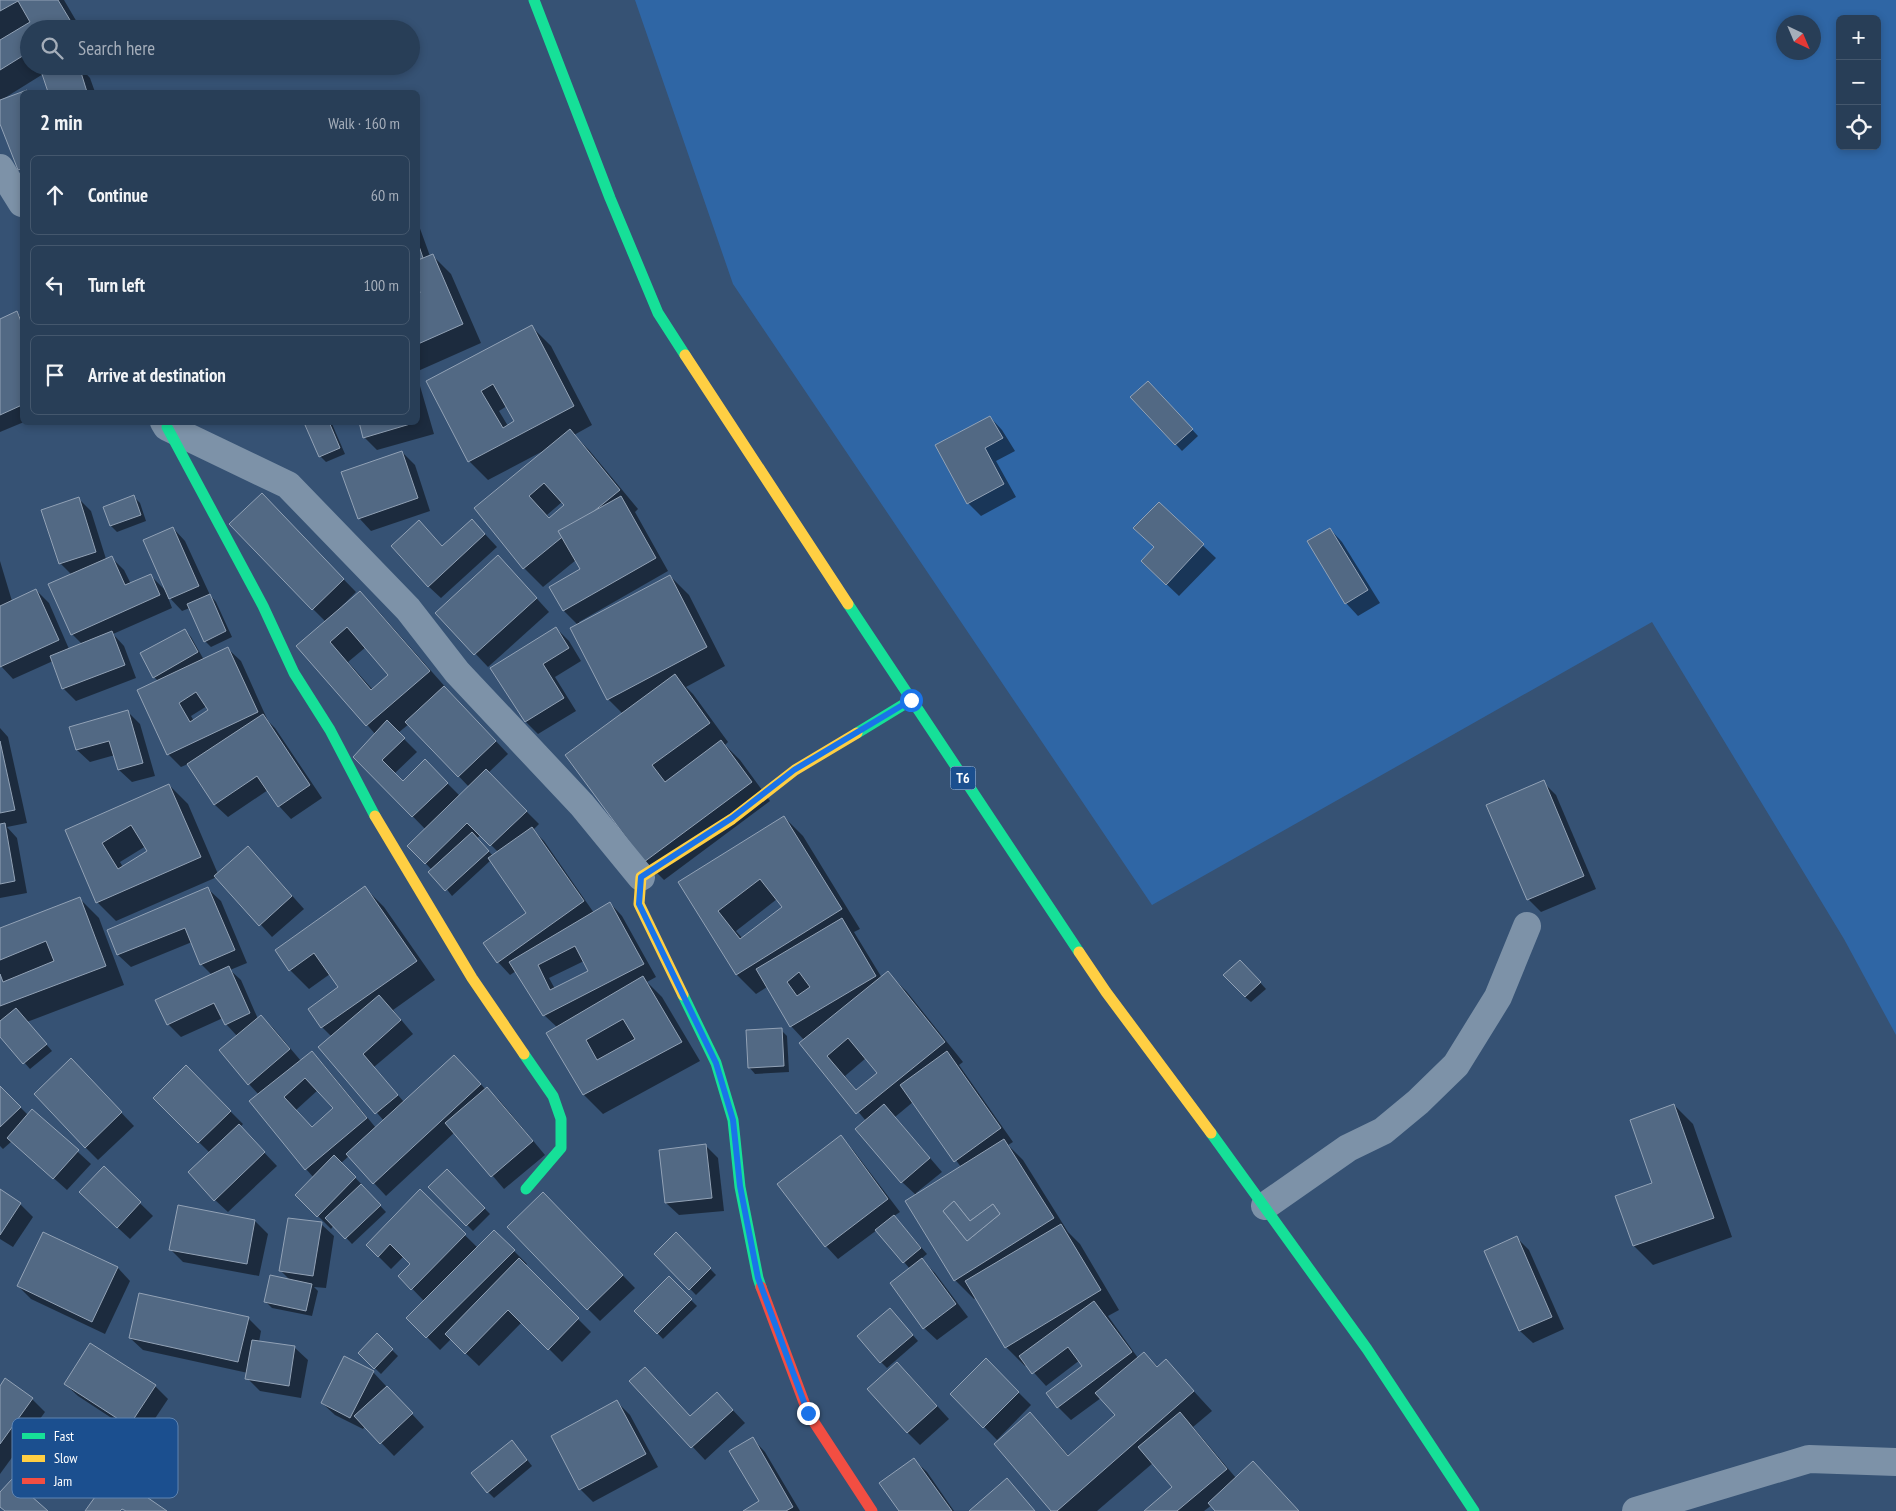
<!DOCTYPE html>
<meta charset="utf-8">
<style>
body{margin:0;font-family:"PT Sans Narrow",sans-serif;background:#30455d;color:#f1f3f6}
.controls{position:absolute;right:15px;top:15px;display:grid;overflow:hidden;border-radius:8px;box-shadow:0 2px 8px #0003}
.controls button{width:45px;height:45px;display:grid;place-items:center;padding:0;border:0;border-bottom:1px solid #44576d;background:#283e57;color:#f1f3f6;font:25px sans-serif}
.compass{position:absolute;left:1776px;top:15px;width:45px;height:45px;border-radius:50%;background:#283e57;box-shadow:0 2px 8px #0003;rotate:136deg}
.stop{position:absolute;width:15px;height:15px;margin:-11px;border:4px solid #1a73e8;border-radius:50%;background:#fff}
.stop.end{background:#1a73e8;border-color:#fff;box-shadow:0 1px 5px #0008}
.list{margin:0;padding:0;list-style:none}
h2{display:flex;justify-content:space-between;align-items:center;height:65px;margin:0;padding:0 20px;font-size:21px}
h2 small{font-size:16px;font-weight:400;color:#a5aeba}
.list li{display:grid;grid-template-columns:32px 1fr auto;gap:15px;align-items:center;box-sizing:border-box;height:80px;margin:0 10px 10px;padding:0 10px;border:1px solid #44576d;border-radius:8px}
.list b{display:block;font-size:19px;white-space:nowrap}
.list em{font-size:16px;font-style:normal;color:#a5aeba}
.icon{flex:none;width:28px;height:28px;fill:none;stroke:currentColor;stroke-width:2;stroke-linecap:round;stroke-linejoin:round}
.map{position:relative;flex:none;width:1896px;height:1511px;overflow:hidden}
.search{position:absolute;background:#283e57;box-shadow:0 2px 8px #0003;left:20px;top:20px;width:400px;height:55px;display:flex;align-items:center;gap:12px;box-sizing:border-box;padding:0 18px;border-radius:28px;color:#a5aeba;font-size:19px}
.panel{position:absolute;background:#283e57;box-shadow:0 2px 8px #0003;left:20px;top:90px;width:400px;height:335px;border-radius:8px}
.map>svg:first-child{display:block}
.green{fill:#2f66a5;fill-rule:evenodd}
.shadow{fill:#0007;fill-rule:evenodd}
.building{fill:#526984;stroke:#92a2b6;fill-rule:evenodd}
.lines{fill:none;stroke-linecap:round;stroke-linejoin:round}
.street{stroke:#7d92a8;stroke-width:28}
.fast{stroke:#16e098;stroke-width:11}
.slow{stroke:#ffcf43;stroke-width:11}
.jam{stroke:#f24e42;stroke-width:11}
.route{stroke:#1a73e8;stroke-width:6}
.labels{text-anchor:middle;stroke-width:4.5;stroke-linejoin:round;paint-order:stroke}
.shield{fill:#1b4f8f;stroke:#bbcadd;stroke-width:1}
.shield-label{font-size:14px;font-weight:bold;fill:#fff}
.key{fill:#1b4f8f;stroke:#5f84b1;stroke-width:1}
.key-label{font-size:14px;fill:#fff}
</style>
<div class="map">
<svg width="1896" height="1511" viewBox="0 0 1896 1511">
<rect width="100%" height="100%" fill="#365274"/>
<path class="green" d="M635,0H1896V1035L1844,939L1652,622L1152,905L733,284ZM1840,19H1877V146H1840ZM1784,22H1814V52H1784Z"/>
<g class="shadow">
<polygon points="0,0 64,0 81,29 29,29 29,66 56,66 3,99 3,100 22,93 22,173 19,170 0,120"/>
<polygon points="73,66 79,66 90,78 95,92 49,92 44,75"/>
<polygon points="418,223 430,256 432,255 451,274 481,343 418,371"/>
<polygon points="17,313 22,318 24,422 0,432 0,320"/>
<path d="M532,327L551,346L592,425L574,435L589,450L638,509L635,512L668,571L579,622L580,624L670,576L689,595L725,666L686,687L693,694L728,742L725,745L740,760L770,801L664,880L645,861L623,714L608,699L578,625L564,611L582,570L576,560L543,587L524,568L475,508L545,450L488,480L469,461L428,381ZM507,406L516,421L508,426L499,411ZM562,502L565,506L551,519L547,515Z"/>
<polygon points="418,379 434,434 377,450 364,437 360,422 418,422"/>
<polygon points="1154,388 1198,436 1182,451 1132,397"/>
<polygon points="990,417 1002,430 1015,451 996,461 1016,497 981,516 968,503"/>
<polygon points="315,422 332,424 345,454 326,462 320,456"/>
<polygon points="402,452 415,465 430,511 371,531 359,518"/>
<polygon points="134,497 140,503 146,521 117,532 111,526 104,507"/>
<polygon points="78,498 91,511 106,559 111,557 124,570 131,584 151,576 167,592 173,528 185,541 210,595 216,602 232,637 211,647 205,641 190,608 182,611 167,595 172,608 113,634 124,646 136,678 76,701 63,688 53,661 13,679 0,665 0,561 12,601 36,590 49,603 69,649 82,644 72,634 72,575 60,563"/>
<polygon points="1159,504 1216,558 1179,596 1142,561 1155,547"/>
<path d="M274,508L356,592L342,606L343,607L360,593L379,612L448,690L508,754L488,773L539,824L533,830L544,841L594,913L610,903L622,916L656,977L647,982L662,997L700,1061L603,1114L584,1095L548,1034L558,1028L544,1015L516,971L510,975L498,962L528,913L491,860L452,896L432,870L409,846L426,830L355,757L376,735L298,646L326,622L313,609ZM366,647L390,675L373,690L348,662ZM409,724L469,787L460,796L425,761L403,783L394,774L417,752L398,733ZM481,835L498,852L493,856L477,838ZM584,961L589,972L555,989L549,978Z"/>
<polygon points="419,522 443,547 484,533 497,547 441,598 428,586"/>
<polygon points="1330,529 1342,542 1380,603 1358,616 1346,603"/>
<polygon points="511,570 549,612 488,667 437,613"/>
<polygon points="556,628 569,641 581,661 555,677 576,711 538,734 526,722 492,668"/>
<path d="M185,630L191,637L204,660L228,649L241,661L268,721L275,728L322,798L291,819L279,806L268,790L228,817L215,805L188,764L181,767L168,754L158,681L154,677ZM207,706L209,711L194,721L191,716Z"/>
<polygon points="127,711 140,724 155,776 132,782 119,770 115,755 90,762 77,750"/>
<polygon points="0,728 8,737 27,823 7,827 17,838 27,893 0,898"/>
<polygon points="1543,782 1556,795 1596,889 1541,912 1528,899"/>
<path d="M169,785L188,804L218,874L261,861L304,909L272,937L217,877L116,921L97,902L66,830ZM146,846L149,851L123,867L120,862Z"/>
<path d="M784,817L803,836L860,929L854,932L882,978L888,973L907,992L963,1062L959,1065L1013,1142L1008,1145L1023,1160L1068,1232L1080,1244L1119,1310L1108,1316L1138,1358L1144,1353L1159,1368L1166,1361L1212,1411L1193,1427L1236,1478L1298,1511H1217L1212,1505L1204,1511H1146L1173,1488L1153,1463L1097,1511H1053L1030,1413L1069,1456L1116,1415L1101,1398L1071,1420L1058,1407L1084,1367L1080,1360L1046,1386L1027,1365L1025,1366L1006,1347L976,1297L974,1299L955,1280L916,1195L902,1182L866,1121L801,1043L804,1040L791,1026L767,987L756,994L737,975L680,882ZM777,899L784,907L743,939L736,931ZM866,1058L879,1073L857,1091L845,1076ZM913,1102L961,1167L917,1195L916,1193L942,1172L895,1117Z"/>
<path d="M365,888L384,907L435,980L393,1010L413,1034L374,1067L404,1102L467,1069L486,1090L487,1088L500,1101L545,1155L504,1189L455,1132L386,1196L349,1156L341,1163L368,1191L367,1192L386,1212L352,1244L334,1225L331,1229L297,1195L314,1178L306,1169L259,1095L249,1084L237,1036L226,1024L223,1018L181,1037L168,1024L212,975L201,964L192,942L131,967L118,955L108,930L208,889L221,901L247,963L230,970L241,980L258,1019L261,1016L274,1029L301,1061L312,1052L324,1065L376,1128L384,1121L320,1047L332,1037L322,1027L310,1009L340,987L330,974L309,989L290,970ZM318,1090L335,1109L312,1128L296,1110Z"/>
<polygon points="80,899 99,918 124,985 27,1022 52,1051 30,1069 0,1035 0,929"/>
<polygon points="1246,967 1266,989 1251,1002 1245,997"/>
<polygon points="781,1030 787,1036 789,1072 755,1074 749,1067"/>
<polygon points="186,1067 243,1124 240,1127 277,1166 228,1212 215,1200 210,1153 154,1098"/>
<polygon points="83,1073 134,1126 98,1160 85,1147"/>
<polygon points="0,1087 28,1115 32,1110 91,1164 67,1190 12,1141 3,1149 0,1146"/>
<polygon points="1674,1105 1693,1124 1732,1237 1653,1265 1634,1246 1617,1197 1654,1184"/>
<polygon points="841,1137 853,1150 900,1212 894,1216 927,1254 921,1259 935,1273 968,1317 937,1340 924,1328 910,1269 877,1230 838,1259 826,1246"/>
<polygon points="705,1145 718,1158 724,1211 679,1215 666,1203"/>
<polygon points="104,1168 153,1216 130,1239 93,1205"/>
<polygon points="447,1170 490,1214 473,1231 430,1187"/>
<polygon points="0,1191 20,1204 33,1217 13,1247 0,1239"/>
<polygon points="420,1191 478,1248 494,1231 527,1264 525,1266 591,1332 562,1362 522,1322 479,1366 451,1339 440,1350 408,1318 424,1301 400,1276 412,1264 404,1256 391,1269 367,1245"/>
<polygon points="179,1207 255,1221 268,1234 259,1276 183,1262 170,1249"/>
<polygon points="556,1207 635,1288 600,1321 588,1309"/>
<polygon points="321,1224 334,1236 326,1288 314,1287 318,1291 312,1316 272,1308 266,1302 290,1280 281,1271"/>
<polygon points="44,1233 118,1268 130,1281 105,1334 31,1299 18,1286"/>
<polygon points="676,1233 716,1275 696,1295 656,1254"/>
<polygon points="1516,1237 1529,1250 1564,1329 1533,1343 1520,1331 1485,1251"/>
<polygon points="669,1278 697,1306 663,1339 636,1311"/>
<polygon points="896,1316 918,1341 887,1368 881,1362"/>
<polygon points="248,1318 261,1331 259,1342 295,1348 308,1360 301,1398 260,1391 247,1378 248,1373 143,1350 130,1338"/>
<polygon points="377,1335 398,1356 381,1374 359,1353"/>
<polygon points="986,1360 1031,1405 997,1440 952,1394"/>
<polygon points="373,1372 424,1427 394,1456 365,1426 363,1429 335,1415 322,1403"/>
<polygon points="910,1376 949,1419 920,1445 907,1432"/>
<polygon points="631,1381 691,1418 729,1406 745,1423 705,1460"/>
<polygon points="65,1384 155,1386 168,1399 142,1438 78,1396"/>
<polygon points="0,1388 32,1399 45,1412 0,1474"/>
<polygon points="617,1402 630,1415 658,1467 593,1502 580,1489 552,1437"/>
<polygon points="753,1439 765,1452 800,1511 745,1511 760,1502"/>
<polygon points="518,1448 532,1466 494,1498 488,1492"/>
<polygon points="914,1460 927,1472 954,1511 901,1511"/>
</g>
<g class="building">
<polygon points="0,0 58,0 73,25 67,29 29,29 29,52 0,70 0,40 30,22 18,1 0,11"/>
<polygon points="69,66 79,66 87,92 48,92 42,74"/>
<polygon points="27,90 28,92 22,92 22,169 18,170 0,124 0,100"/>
<polygon points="418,243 428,273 418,277"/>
<polygon points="433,254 463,324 418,344 418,294 420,293 418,284 418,260"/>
<polygon points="17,311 22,324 22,405 0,415 0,319"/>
<path d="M532,325L574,406L468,462L426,381ZM493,384L514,421L503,428L481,391Z"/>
<polygon points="1148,381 1193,429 1175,445 1130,397"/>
<polygon points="990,416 1003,438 985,448 1004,484 967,504 935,445"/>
<polygon points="311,422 329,422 340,448 319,457 305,425"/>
<polygon points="359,422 417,422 363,438"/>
<path d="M570,429L620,490L523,569L474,508ZM544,483L564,505L549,518L529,496Z"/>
<polygon points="402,451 418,498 358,519 341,472"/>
<polygon points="262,493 344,579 312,610 229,524"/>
<polygon points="134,495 141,515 110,526 103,507"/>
<polygon points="621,496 656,558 563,611 549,587 580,569 558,531"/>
<polygon points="79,497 96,552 59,564 41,510"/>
<polygon points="1159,502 1204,544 1166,585 1141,561 1154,547 1133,528"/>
<polygon points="472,519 485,534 428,587 391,546 419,520 442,546"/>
<polygon points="173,527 199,586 169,599 143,540"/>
<polygon points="1330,528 1368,590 1345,604 1307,541"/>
<polygon points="498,555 537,598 474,655 435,613"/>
<polygon points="112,556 125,585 151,574 160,595 71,635 48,584"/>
<polygon points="670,575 707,647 607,700 570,628"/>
<polygon points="36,589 59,640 0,667 0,606"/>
<path d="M360,591L430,671L366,726L296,646ZM347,627L388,675L371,690L330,642Z"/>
<polygon points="210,594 226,631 204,642 187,604"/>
<polygon points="556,627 569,648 543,664 564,698 525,722 490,668"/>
<polygon points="185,629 198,652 153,678 140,653"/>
<polygon points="112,631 125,665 62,689 50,656"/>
<path d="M228,647L258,712L167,755L137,690ZM196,692L208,710L190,722L179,703Z"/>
<polygon points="675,674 710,723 652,765 665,782 721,740 752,782 644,862 565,755"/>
<polygon points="444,686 496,741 458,777 405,722"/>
<polygon points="128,710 143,763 118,770 109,741 76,750 69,727"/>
<polygon points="263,714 310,785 278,807 257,776 214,805 187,764"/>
<polygon points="387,720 405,738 382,760 403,781 425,759 448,783 412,817 353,757"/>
<polygon points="0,741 15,810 0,813"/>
<polygon points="486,769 527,811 490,846 467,823 425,864 407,846"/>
<polygon points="1544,780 1584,876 1527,900 1486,805"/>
<path d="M169,784L201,857L96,903L65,830ZM131,825L147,851L118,869L102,843Z"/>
<path d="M784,816L842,909L736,975L678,882ZM760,879L782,907L740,939L718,911Z"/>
<polygon points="5,823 15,881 0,884 0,824"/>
<polygon points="532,827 584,901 497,963 483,943 526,913 488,858"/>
<polygon points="472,832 489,851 445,891 428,872"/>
<polygon points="248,846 292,896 259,926 214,876"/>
<polygon points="365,886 417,961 321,1028 308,1009 338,987 314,953 289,971 275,950"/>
<polygon points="208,887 235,950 200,965 185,928 117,955 107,930"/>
<polygon points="80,897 106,966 0,1006 0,974 3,982 54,961 46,941 0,960 0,928"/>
<path d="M610,902L644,964L543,1016L509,962ZM575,946L588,971L550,990L538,965Z"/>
<path d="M842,918L876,976L790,1027L756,969ZM799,972L810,987L797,996L787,982Z"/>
<polygon points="1240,960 1261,982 1245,997 1223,975"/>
<polygon points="229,966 250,1013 225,1025 214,1003 167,1025 155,1000"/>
<path d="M888,971L945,1042L856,1114L799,1043ZM848,1038L877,1073L856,1090L827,1056Z"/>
<path d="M643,976L682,1042L583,1095L546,1033ZM623,1019L635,1039L597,1060L586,1040Z"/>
<polygon points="379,995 401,1020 363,1054 398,1095 375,1114 318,1047"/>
<polygon points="16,1008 47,1044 23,1064 0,1037 0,1021"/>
<polygon points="261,1015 290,1049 248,1085 219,1050"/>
<polygon points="782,1028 784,1066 748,1068 746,1030"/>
<path d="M312,1051L367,1118L305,1170L249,1101ZM305,1078L333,1108L312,1127L284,1097Z"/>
<polygon points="947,1051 1001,1128 954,1162 900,1085"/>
<polygon points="454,1055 481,1084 373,1184 346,1154"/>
<polygon points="71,1058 122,1112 85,1148 34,1094"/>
<polygon points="186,1065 231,1111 198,1143 153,1098"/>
<polygon points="0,1086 21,1107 0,1127"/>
<polygon points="487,1087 533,1141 491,1177 445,1123"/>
<polygon points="884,1104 930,1158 901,1183 855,1129"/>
<polygon points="1674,1104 1714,1218 1633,1246 1615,1196 1652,1183 1630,1120"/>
<polygon points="32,1109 79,1150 53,1179 7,1138"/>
<polygon points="239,1124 265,1152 214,1201 188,1172"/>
<polygon points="841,1135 888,1199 825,1247 777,1184"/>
<path d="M1004,1139L1054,1218L954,1281L905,1201ZM954,1201L970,1221L993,1204L1000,1214L967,1241L943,1211Z"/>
<polygon points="706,1144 712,1198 665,1203 659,1150"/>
<polygon points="334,1155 356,1177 317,1217 295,1195"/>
<polygon points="104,1166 141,1202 117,1228 79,1192"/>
<polygon points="447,1169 485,1208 466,1226 428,1187"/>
<polygon points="361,1184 381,1205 345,1239 325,1218"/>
<polygon points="0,1189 21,1203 0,1235"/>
<polygon points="420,1189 466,1234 411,1290 398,1276 410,1264 390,1244 378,1257 366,1245"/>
<polygon points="543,1192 623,1275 587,1310 507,1227"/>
<polygon points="954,1201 970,1221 993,1204 1000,1214 967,1241 943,1211"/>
<polygon points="178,1205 255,1220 247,1264 169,1250"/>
<polygon points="894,1215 921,1248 903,1263 875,1230"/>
<polygon points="288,1218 322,1222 313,1276 279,1271"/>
<polygon points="1061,1224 1101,1290 1005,1348 965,1281"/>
<polygon points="494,1230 515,1250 426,1338 406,1318"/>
<polygon points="43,1232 118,1267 92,1322 17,1286"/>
<polygon points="676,1232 711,1268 689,1290 654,1254"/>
<polygon points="1517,1236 1552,1317 1519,1331 1484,1251"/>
<polygon points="519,1258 579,1318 548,1350 508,1310 465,1354 445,1334"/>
<polygon points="922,1258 956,1304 923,1329 890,1283"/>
<polygon points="270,1275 312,1284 306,1311 264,1302"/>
<polygon points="669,1276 692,1299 657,1334 634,1311"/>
<polygon points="139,1293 249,1317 238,1362 129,1338"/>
<polygon points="1094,1301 1132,1352 1057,1408 1046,1393 1082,1366 1068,1347 1032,1374 1019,1356"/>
<polygon points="890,1308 913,1335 880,1363 857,1336"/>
<polygon points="377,1333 393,1349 374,1369 358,1353"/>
<polygon points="252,1340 295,1346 289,1386 245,1379"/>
<polygon points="90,1343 156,1385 129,1426 64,1384"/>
<polygon points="1144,1352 1157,1367 1166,1359 1194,1391 1057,1511 1051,1511 994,1444 1030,1412 1068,1456 1115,1415 1095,1393"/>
<polygon points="344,1356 374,1371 350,1418 321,1403"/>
<polygon points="986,1358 1019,1392 983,1428 950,1394"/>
<polygon points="897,1362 937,1406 907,1433 867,1389"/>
<polygon points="645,1367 690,1416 717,1392 733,1410 691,1448 629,1381"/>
<polygon points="5,1378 33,1398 0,1444 0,1386"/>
<polygon points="387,1386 413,1413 380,1444 354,1416"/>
<polygon points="617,1400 646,1454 579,1490 551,1436"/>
<polygon points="1180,1412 1227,1469 1177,1511 1144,1511 1172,1487 1138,1447"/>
<polygon points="753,1437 793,1507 786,1511 743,1511 759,1501 729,1451"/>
<polygon points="512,1440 527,1460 487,1493 471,1473"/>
<polygon points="914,1458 952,1511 899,1511 879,1483"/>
<polygon points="1253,1461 1299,1511 1215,1511 1208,1503"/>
<polygon points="112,1473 167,1511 126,1511 122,1509 120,1511 85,1511"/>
<polygon points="1007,1478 1035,1511 969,1511"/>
<polygon points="12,1479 48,1511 5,1511 0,1507 0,1492"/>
</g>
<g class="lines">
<g class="street">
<polyline points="0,168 22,203"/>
<polyline points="164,422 167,427 288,485 408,609 457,672 582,805 641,877"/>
<polyline points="1265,1206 1348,1148 1383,1131 1418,1102 1456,1065 1498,997 1527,926"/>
<polyline points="1636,1511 1809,1459 1896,1462"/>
</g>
<g class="fast">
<polyline points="534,0 610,198 658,313 685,355"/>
<polyline points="167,427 263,606 294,673 330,730 375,816"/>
<polyline points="848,604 1079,952"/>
<polyline points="857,733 911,700"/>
<polyline points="683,995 716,1063 733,1120 740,1187 758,1278 761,1287"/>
<polyline points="524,1054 553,1096 561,1119 561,1148 526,1189"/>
<polyline points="1211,1133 1367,1349 1474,1511"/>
</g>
<g class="slow">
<polyline points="685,355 848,604"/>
<polyline points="375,816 472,978 524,1054"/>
<polyline points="1079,952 1106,992 1211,1133"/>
<polyline points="683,995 639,904 641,877 732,819 795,770 857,733"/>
</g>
<polyline class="jam" points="761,1287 808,1413 872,1511"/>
</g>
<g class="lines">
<polyline class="route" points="808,1413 758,1278 740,1186 733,1120 716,1063 639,904 641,877 732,818 794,770 911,700"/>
</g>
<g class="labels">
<rect class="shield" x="950.5" y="766.5" width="25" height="23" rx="4"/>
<g class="shield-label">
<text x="963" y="783">T6</text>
</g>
</g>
<rect x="12" y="1418" width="166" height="80" rx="8" class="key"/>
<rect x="22" y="1433" width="23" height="6" fill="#16e098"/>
<rect x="22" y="1455" width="23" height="7" fill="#ffcf43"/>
<rect x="22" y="1478" width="23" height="6" fill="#f24e42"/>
<g class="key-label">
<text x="54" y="1441">Fast</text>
<text x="54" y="1463">Slow</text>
<text x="54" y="1486">Jam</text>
</g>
</svg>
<div class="controls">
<button>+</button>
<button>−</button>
<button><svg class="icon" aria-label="locate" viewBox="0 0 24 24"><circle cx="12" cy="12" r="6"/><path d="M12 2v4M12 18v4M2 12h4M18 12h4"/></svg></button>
</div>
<svg class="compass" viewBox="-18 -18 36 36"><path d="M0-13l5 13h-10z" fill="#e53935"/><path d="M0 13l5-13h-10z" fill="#a5aeba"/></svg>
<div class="stop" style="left:911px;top:700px"></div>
<div class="stop end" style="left:808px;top:1413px"></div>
<div class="search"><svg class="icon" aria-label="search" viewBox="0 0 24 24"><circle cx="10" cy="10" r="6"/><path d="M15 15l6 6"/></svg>Search here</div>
<section class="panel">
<h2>2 min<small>Walk · 160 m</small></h2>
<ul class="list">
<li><svg class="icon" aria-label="ahead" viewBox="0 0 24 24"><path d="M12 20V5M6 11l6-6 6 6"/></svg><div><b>Continue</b></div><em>60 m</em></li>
<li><svg class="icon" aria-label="left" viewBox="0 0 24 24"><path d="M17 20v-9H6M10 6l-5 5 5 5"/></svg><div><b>Turn left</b></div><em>100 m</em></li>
<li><svg class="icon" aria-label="arrive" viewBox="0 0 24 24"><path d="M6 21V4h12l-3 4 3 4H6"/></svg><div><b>Arrive at destination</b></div></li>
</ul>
</section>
</div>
